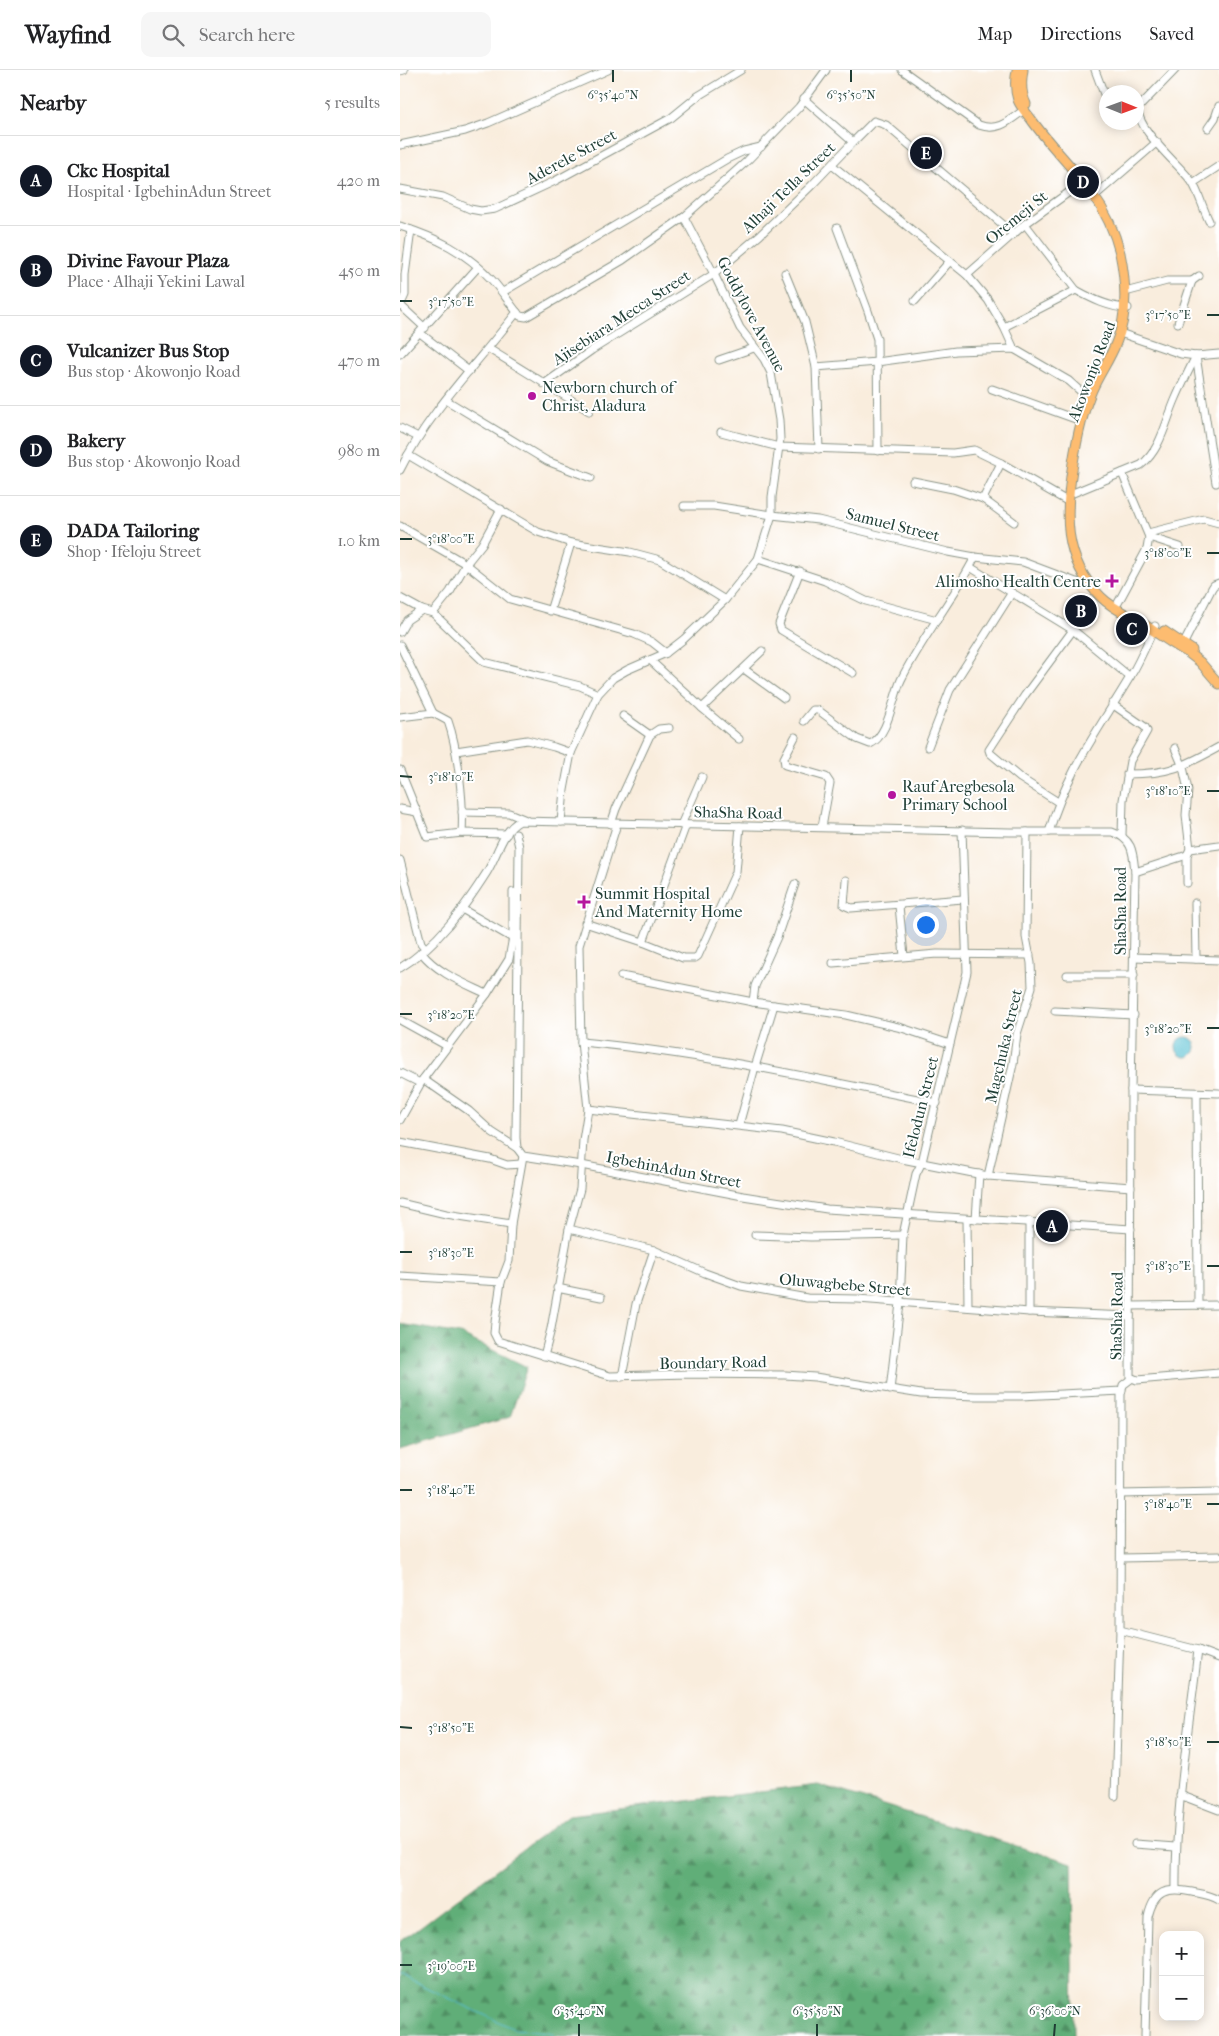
<!DOCTYPE html>
<meta charset="utf-8">
<style>
body{margin:0;font-family:"IM FELL French Canon",serif;background:#f6f6f6;color:#202124}
.controls{position:absolute;right:15px;bottom:15px;display:grid;overflow:hidden;border-radius:10px;box-shadow:0 2px 12px #0003}
.controls button{width:45px;height:45px;display:grid;place-items:center;padding:0;border:0;border-bottom:1px solid #e0e0e0;background:#fff;color:#202124;font:25px sans-serif}
.compass{position:absolute;left:699px;top:15px;width:45px;height:45px;border-radius:50%;background:#fff;box-shadow:0 2px 12px #0003;rotate:91deg}
.you{position:absolute;left:525px;top:854px;width:18px;height:18px;margin:-12px;border:4px solid #fff;border-radius:50%;background:#1a73e8;box-shadow:0 0 0 8px #1a73e833}
.badge{display:grid;place-items:center;width:32px;height:32px;border-radius:50%;background:#111827;color:#fff;font-size:16px;font-weight:700}
.pin{position:absolute;translate:-50% -50%;border:2px solid #fff;box-shadow:0 1px 5px #0006}
.list{margin:0;padding:0;list-style:none}
h2{display:flex;justify-content:space-between;align-items:center;height:65px;margin:0;padding:0 20px;font-size:21px}
h2 small{font-size:16px;font-weight:400;color:#757577}
.list li{display:grid;grid-template-columns:32px 1fr auto;gap:15px;align-items:center;box-sizing:border-box;height:90px;padding:0 20px;border-top:1px solid #e0e0e0}
.list b{display:block;font-size:19px;white-space:nowrap}
.list p{margin:0;font-size:16px;white-space:nowrap;color:#757577}
.list em{font-size:16px;font-style:normal;color:#757577}
.icon{flex:none;width:28px;height:28px;fill:none;stroke:currentColor;stroke-width:2;stroke-linecap:round;stroke-linejoin:round}
.map{position:relative;flex:none;width:819px;height:1966px;overflow:hidden}
header{display:flex;align-items:center;gap:30px;box-sizing:border-box;height:70px;padding:0 25px;background:#fff;border-bottom:1px solid #e0e0e0}
header strong{font-size:24px}
nav{display:flex;gap:28px;margin-inline-start:auto;font-size:18px}
.search{width:350px;height:45px;background:#f6f6f6;display:flex;align-items:center;gap:12px;box-sizing:border-box;padding:0 18px;border-radius:10px;color:#757577;font-size:19px}
main{display:flex}
aside{flex:1;background:#fff}
.map>svg:first-child{display:block}
.forest{fill:url(#forest-firs);stroke:#407656}
.water{fill:#55bfd1;stroke:#3a7e82}
.lines{fill:none;stroke-linecap:round;stroke-linejoin:round}
.stream{stroke:#55bfd1;stroke-width:1}
.minor-casing{stroke:#8c9588;stroke-width:9}
.major-casing{stroke:#8c9588;stroke-width:11}
.minor{stroke:#fff;stroke-width:7}
.major{stroke:#fdbc70;stroke-width:9}
.ticks{fill:none;stroke:#1f3d34;stroke-width:2}
.poi-dot{fill:#b5179e;stroke:#fff;stroke-width:2}
.labels{text-anchor:middle;stroke-width:4;stroke-linejoin:round;paint-order:stroke}
.street-label{font-size:16px;fill:#1f3d34;stroke:#fff}
.poi-label{font-size:16px;fill:#1f3d34;stroke:#fff;text-anchor:start}
.ticks-label{font-size:12px;text-anchor:middle;fill:#1f3d34;stroke:#fff;stroke-width:4;stroke-linejoin:round;paint-order:stroke}
</style>
<header>
<strong>Wayfind</strong>
<div class="search"><svg class="icon" aria-label="search" viewBox="0 0 24 24"><circle cx="10" cy="10" r="6"/><path d="M15 15l6 6"/></svg>Search here</div>
<nav><a>Map</a><a>Directions</a><a>Saved</a></nav>
</header>
<main>
<aside>
<h2>Nearby<small>5 results</small></h2>
<ul class="list">
<li><span class="badge">A</span><div><b>Ckc Hospital</b><p>Hospital · IgbehinAdun Street</p></div><em>420 m</em></li>
<li><span class="badge">B</span><div><b>Divine Favour Plaza</b><p>Place · Alhaji Yekini Lawal</p></div><em>450 m</em></li>
<li><span class="badge">C</span><div><b>Vulcanizer Bus Stop</b><p>Bus stop · Akowonjo Road</p></div><em>470 m</em></li>
<li><span class="badge">D</span><div><b>Bakery</b><p>Bus stop · Akowonjo Road</p></div><em>980 m</em></li>
<li><span class="badge">E</span><div><b>DADA Tailoring</b><p>Shop · Ifeloju Street</p></div><em>1.0 km</em></li>
</ul>
</aside>
<div class="map">
<svg width="819" height="1966" viewBox="0 0 819 1966">
<defs>
<pattern id="forest-firs" width="22" height="20" patternUnits="userSpaceOnUse" patternTransform="scale(1.25)"><rect width="22" height="20" fill="#61ae78"/><path d="M5 1l3.5 6h-7zM16 11l3.5 6h-7z" fill="#4f8f63"/></pattern>
</defs>
<rect width="100%" height="100%" fill="#fff"/>
<filter id="ink" filterUnits="userSpaceOnUse"><feTurbulence type="fractalNoise" baseFrequency=".02" numOctaves="2"/><feDisplacementMap in="SourceGraphic" scale="10" xChannelSelector="R" yChannelSelector="G"/><feConvolveMatrix kernelMatrix="1 2 1 2 8 2 1 2 1" color-interpolation-filters="sRGB"/></filter>
<filter id="wash" filterUnits="userSpaceOnUse"><feTurbulence type="fractalNoise" baseFrequency=".0096" numOctaves="4" result="noise"/><feDisplacementMap in="SourceGraphic" scale="20" xChannelSelector="R" yChannelSelector="G"/><feGaussianBlur stdDeviation="1.12" result="paint"/><feColorMatrix in="noise" values="0 0 0 0 0 0 0 0 0 0 0 0 0 0 0 0 0 1.4 0 .05"/><feComposite in="paint" operator="in"/></filter>
<g filter="url(#wash)">
<rect width="100%" height="100%" fill="#f9eddd"/>
<g class="forest">
<polygon points="0,1254 60,1264 127,1297 110,1347 0,1379"/>
<polygon points="418,1715 672,1793 674,1966 0,1966 0,1872 169,1745"/>
</g>
<circle class="water" cx="786" cy="977" r="10"/>
<g class="lines">
<polyline class="stream" points="0,1905 114,1959 149,1962 155,1966"/>
</g>
</g>
<g filter="url(#ink)">
<g class="lines">
<g class="minor-casing">
<g id="minor">
<path d="M502,0L579,55C598,62 609,51 624,40"/>
<polyline points="695,0 704,24"/>
<path d="M775,0L739,37C733,57 780,95 792,112C799,123 803,139 809,151"/>
<polyline points="0,1 4,0"/>
<polyline points="808,58 815,48 819,36"/>
<polyline points="453,72 474,51 486,55 614,164"/>
<polyline points="0,75 65,61 88,53 208,0"/>
<polyline points="432,95 567,205 588,230 604,257 614,279"/>
<polyline points="793,113 819,96"/>
<polyline points="0,119 43,127 70,139 81,141 95,139 155,111 271,48 298,26 341,0"/>
<polyline points="698,123 757,72"/>
<polyline points="625,154 676,220"/>
<path d="M0,156C37,168 65,181 92,210C102,221 110,234 120,246L126,247L223,190L284,147L347,91L399,37L426,0"/>
<polyline points="437,158 468,241 477,269 478,381"/>
<polyline points="385,203 405,252 416,297 419,379"/>
<polyline points="567,205 625,154 683,112"/>
<polyline points="729,221 767,211 792,211"/>
<polyline points="103,222 327,89 344,81 361,77"/>
<polyline points="515,231 550,191"/>
<polyline points="0,235 25,258"/>
<polyline points="0,236 5,225 5,205 11,160"/>
<polyline points="778,253 792,211 799,206"/>
<path d="M604,257L676,220C692,229 710,238 728,238"/>
<polyline points="20,263 69,301"/>
<polyline points="720,263 781,284 796,286 819,284"/>
<polyline points="89,279 189,341"/>
<polyline points="0,284 78,197"/>
<polyline points="796,286 816,413"/>
<polyline points="319,290 354,278"/>
<polyline points="416,297 477,292 556,281 614,279 669,311 689,329"/>
<polyline points="144,314 192,280 314,204 360,165 412,115 453,72 404,29"/>
<polyline points="592,319 681,351"/>
<polyline points="46,330 147,391 191,408"/>
<polyline points="0,358 18,367"/>
<polyline points="321,362 379,377 553,383 574,380 601,393 667,431"/>
<polyline points="8,385 138,462 171,473 230,482 260,490 325,530"/>
<path d="M0,400C29,341 77,294 117,242"/>
<polyline points="513,411 553,419 583,429 614,452"/>
<path d="M673,423L741,395C761,380 766,350 776,328C782,314 789,300 796,286"/>
<polyline points="583,429 601,393"/>
<polyline points="284,436 314,436 372,445 418,450 548,482 575,487 623,492 676,512 693,516"/>
<polyline points="0,456 66,494 110,529 234,564 252,572 266,583"/>
<polyline points="748,463 804,449 819,453"/>
<polyline points="749,467 780,477"/>
<polyline points="358,489 425,511 466,531 537,550"/>
<polyline points="570,497 673,560 730,607"/>
<polyline points="400,501 379,554 381,560 453,603"/>
<polyline points="0,528 22,540"/>
<polyline points="718,533 747,479 749,467 722,403"/>
<polyline points="150,541 171,473"/>
<polyline points="33,543 84,592 180,616 198,624"/>
<polyline points="0,562 7,550 22,540 33,543 50,522 66,494 82,474 101,439"/>
<polyline points="784,573 812,518 814,515 819,513"/>
<polyline points="0,575 33,643"/>
<polyline points="250,590 302,638 362,581"/>
<polyline points="344,599 384,628"/>
<polyline points="712,634 745,657 747,661 730,691 723,730 722,765"/>
<polyline points="302,638 339,669"/>
<polyline points="223,646 250,665"/>
<path d="M0,647L33,643L48,651C58,679 64,734 62,763"/>
<path d="M404,651L413,640H418L457,669L470,674C488,667 493,627 501,610C522,567 553,530 575,487"/>
<polyline points="395,667 384,688 385,695 426,707 430,713 422,757"/>
<polyline points="528,677 550,620 611,524"/>
<polyline points="775,678 783,697 788,720 786,745 790,779 787,785 787,813"/>
<polyline points="56,681 127,670 154,677 171,683"/>
<polyline points="0,700 27,767 62,763 107,764"/>
<path d="M727,704C769,704 783,697 819,677"/>
<polyline points="658,732 620,708 590,683 589,680 625,625 673,560"/>
<polyline points="0,739 17,742"/>
<polyline points="62,742 109,743 126,750"/>
<polyline points="161,752 164,720 171,683 198,624 213,608 227,600 266,583 284,569 325,530 358,489 372,445 372,427 380,369 379,350 371,303 364,289 340,258 314,204 284,147"/>
<polyline points="211,754 216,739 250,665 259,659 269,658"/>
<polyline points="281,755 302,707"/>
<path d="M649,762C667,701 698,661 730,607C740,591 747,573 755,556"/>
<polyline points="116,764 119,777 116,1068 117,1078 123,1086 181,1095 343,1126 427,1139 731,1159"/>
<polyline points="790,779 819,775"/>
<polyline points="0,790 21,873 25,878"/>
<polyline points="735,802 787,785"/>
<polyline points="446,810 444,835 451,838 563,829"/>
<polyline points="795,833 796,889"/>
<polyline points="499,836 504,886"/>
<polyline points="62,839 114,869"/>
<polyline points="185,853 243,872 283,888 295,888 298,886 336,802 340,756"/>
<polyline points="243,872 286,755"/>
<path d="M21,882C37,903 64,913 87,924"/>
<polyline points="734,887 819,890"/>
<polyline points="433,893 537,884 630,885"/>
<path d="M0,898C38,875 64,838 87,802C97,786 103,759 120,751L610,762H712C733,769 733,782 735,802L731,1020L730,1307L737,1310L819,1303"/>
<polyline points="667,905 734,905"/>
<polyline points="221,906 353,932 446,945 502,958 550,974"/>
<polyline points="353,932 355,916 377,867 395,814"/>
<polyline points="655,941 734,945"/>
<polyline points="0,950 47,976"/>
<path d="M181,972C301,983 419,1009 537,1033"/>
<polyline points="0,1003 20,1013"/>
<polyline points="23,1009 69,1041 92,1062 117,1078"/>
<polyline points="731,1020 819,1023"/>
<polyline points="797,1023 798,1235"/>
<polyline points="188,1039 382,1061 434,1072 502,1089 588,1106 731,1117"/>
<polyline points="0,1050 23,1009 87,924 109,889 113,867 113,822"/>
<polyline points="339,1055 355,997 374,935"/>
<polyline points="0,1072 90,1089 107,1095 121,1094"/>
<polyline points="123,1086 111,1154 109,1191 101,1212 95,1252 94,1263 98,1271 210,1306 289,1304 385,1305 415,1307 521,1324 576,1326 621,1326 722,1321"/>
<polyline points="588,1106 613,994 617,964 632,917 631,893 626,867 627,762"/>
<polyline points="0,1133 46,1144 111,1154"/>
<polyline points="567,1149 568,1237"/>
<polyline points="576,1149 579,1104"/>
<polyline points="169,1159 254,1180 305,1203 341,1216 407,1228 458,1229 629,1242 730,1246"/>
<polyline points="355,1165 411,1167 503,1165"/>
<polyline points="0,1206 101,1212"/>
<polyline points="157,1218 201,1227"/>
<polyline points="730,1236 819,1235"/>
<polyline points="629,1242 629,1151"/>
<polyline points="144,1286 151,1259 169,1159 180,1119 183,1070 188,1039 181,972 179,876 217,754"/>
<polyline points="222,1307 236,1234 254,1180"/>
<polyline points="490,1320 500,1233 503,1165 516,1104 522,1092 567,902 562,760"/>
<polyline points="720,1424 819,1422"/>
<polyline points="721,1488 819,1486"/>
<polyline points="720,1560 798,1580 819,1588"/>
<polyline points="780,1725 819,1740"/>
<polyline points="715,1726 720,1560 721,1324 723,1315 731,1309"/>
<polyline points="735,1774 775,1777"/>
<path d="M776,1819C775,1738 789,1659 798,1580"/>
<path d="M745,1966L748,1847C754,1820 767,1817 792,1822C802,1824 811,1825 819,1830"/>
</g>
</g>
<g class="major-casing">
<g id="major">
<path d="M617,0C615,10 615,21 618,30C621,37 626,43 631,49C650,76 674,98 693,125C705,141 715,163 720,183C726,212 728,246 716,273C710,289 699,304 692,320C682,343 677,368 673,393C665,442 662,489 701,527C713,539 728,545 742,553C757,563 771,573 787,582L800,592L819,614"/>
<path d="M623,0C621,11 621,24 626,34"/>
<polyline points="764,561 792,580"/>
</g>
</g>
<use href="#minor" class="minor"/>
<use href="#major" class="major"/>
</g>
</g>
<path class="ticks" d="M213,12V0M451,12V0M0,231H12M807,245H819M0,469H12M807,483H819M0,706L12,707M807,721H819M0,944H12M807,958H819M0,1182H12M807,1196H819M0,1420H12M807,1434H819M0,1657L12,1658M807,1672H819M0,1895H12M179,1966V1954M417,1966V1954M654,1966L655,1954"/>
<g class="poi-dot">
<circle cx="132" cy="326" r="5"/>
<path d="M709.5 503.5h5v5h5v5h-5v5h-5v-5h-5v-5h5z"/>
<circle cx="492" cy="725" r="5"/>
<path d="M181.5 824.5h5v5h5v5h-5v5h-5v-5h-5v-5h5z"/>
</g>
<g class="labels">
<g class="street-label">
<text transform="translate(171 86) rotate(-28)" y="6">Aderele Street</text>
<text transform="translate(388 117) rotate(-44)" y="6">Alhaji Tella Street</text>
<text transform="translate(616 147) rotate(-39)" y="6">Oremeji St</text>
<text transform="translate(352 244) rotate(62)" y="6">Goddylove Avenue</text>
<text transform="translate(221 247) rotate(-33)" y="6">Ajisebiara Mecca Street</text>
<text transform="translate(691 301) rotate(-69)" y="6">Akowonjo Road</text>
<text transform="translate(493 454) rotate(14)" y="6">Samuel Street</text>
<text transform="translate(338 742) rotate(1)" y="6">ShaSha Road</text>
<text transform="translate(720 841) rotate(-90)" y="6">ShaSha Road</text>
<text transform="translate(603 976) rotate(-77)" y="6">Magchuka Street</text>
<text transform="translate(520 1037) rotate(-76)" y="6">Ifelodun Street</text>
<text transform="translate(274 1099) rotate(11)" y="6">IgbehinAdun Street</text>
<text transform="translate(445 1214) rotate(5)" y="6">Oluwagbebe Street</text>
<text transform="translate(716 1246) rotate(-89)" y="6">ShaSha Road</text>
<text transform="translate(313 1292) rotate(-1)" y="6">Boundary Road</text>
</g>
<g class="poi-label">
<text x="142" y="323">Newborn church of<tspan x="142" dy="18">Christ, Aladura</tspan></text>
<text x="701" y="517" text-anchor="end">Alimosho Health Centre</text>
<text x="502" y="722">Rauf Aregbesola<tspan x="502" dy="18">Primary School</tspan></text>
<text x="195" y="829">Summit Hospital<tspan x="195" dy="18">And Maternity Home</tspan></text>
</g>
</g>
<g class="ticks-label">
<text x="213" y="29">6°35'40"N</text>
<text x="451" y="29">6°35'50"N</text>
<text x="51" y="236">3°17'50"E</text>
<text x="768" y="249">3°17'50"E</text>
<text x="51" y="473">3°18'00"E</text>
<text x="768" y="487">3°18'00"E</text>
<text x="51" y="711">3°18'10"E</text>
<text x="768" y="725">3°18'10"E</text>
<text x="51" y="949">3°18'20"E</text>
<text x="768" y="963">3°18'20"E</text>
<text x="51" y="1187">3°18'30"E</text>
<text x="768" y="1200">3°18'30"E</text>
<text x="51" y="1424">3°18'40"E</text>
<text x="768" y="1438">3°18'40"E</text>
<text x="51" y="1662">3°18'50"E</text>
<text x="768" y="1676">3°18'50"E</text>
<text x="51" y="1900">3°19'00"E</text>
<text x="179" y="1945">6°35'40"N</text>
<text x="417" y="1945">6°35'50"N</text>
<text x="655" y="1945">6°36'00"N</text>
</g>
</svg>
<div class="controls">
<button>+</button>
<button>−</button>
</div>
<svg class="compass" viewBox="-18 -18 36 36"><path d="M0-13l5 13h-10z" fill="#e53935"/><path d="M0 13l5-13h-10z" fill="#757577"/></svg>
<div class="you"></div>
<div class="pin badge" style="left:652px;top:1156px">A</div>
<div class="pin badge" style="left:681px;top:541px">B</div>
<div class="pin badge" style="left:732px;top:559px">C</div>
<div class="pin badge" style="left:683px;top:112px">D</div>
<div class="pin badge" style="left:526px;top:83px">E</div>
</div>
</main>
